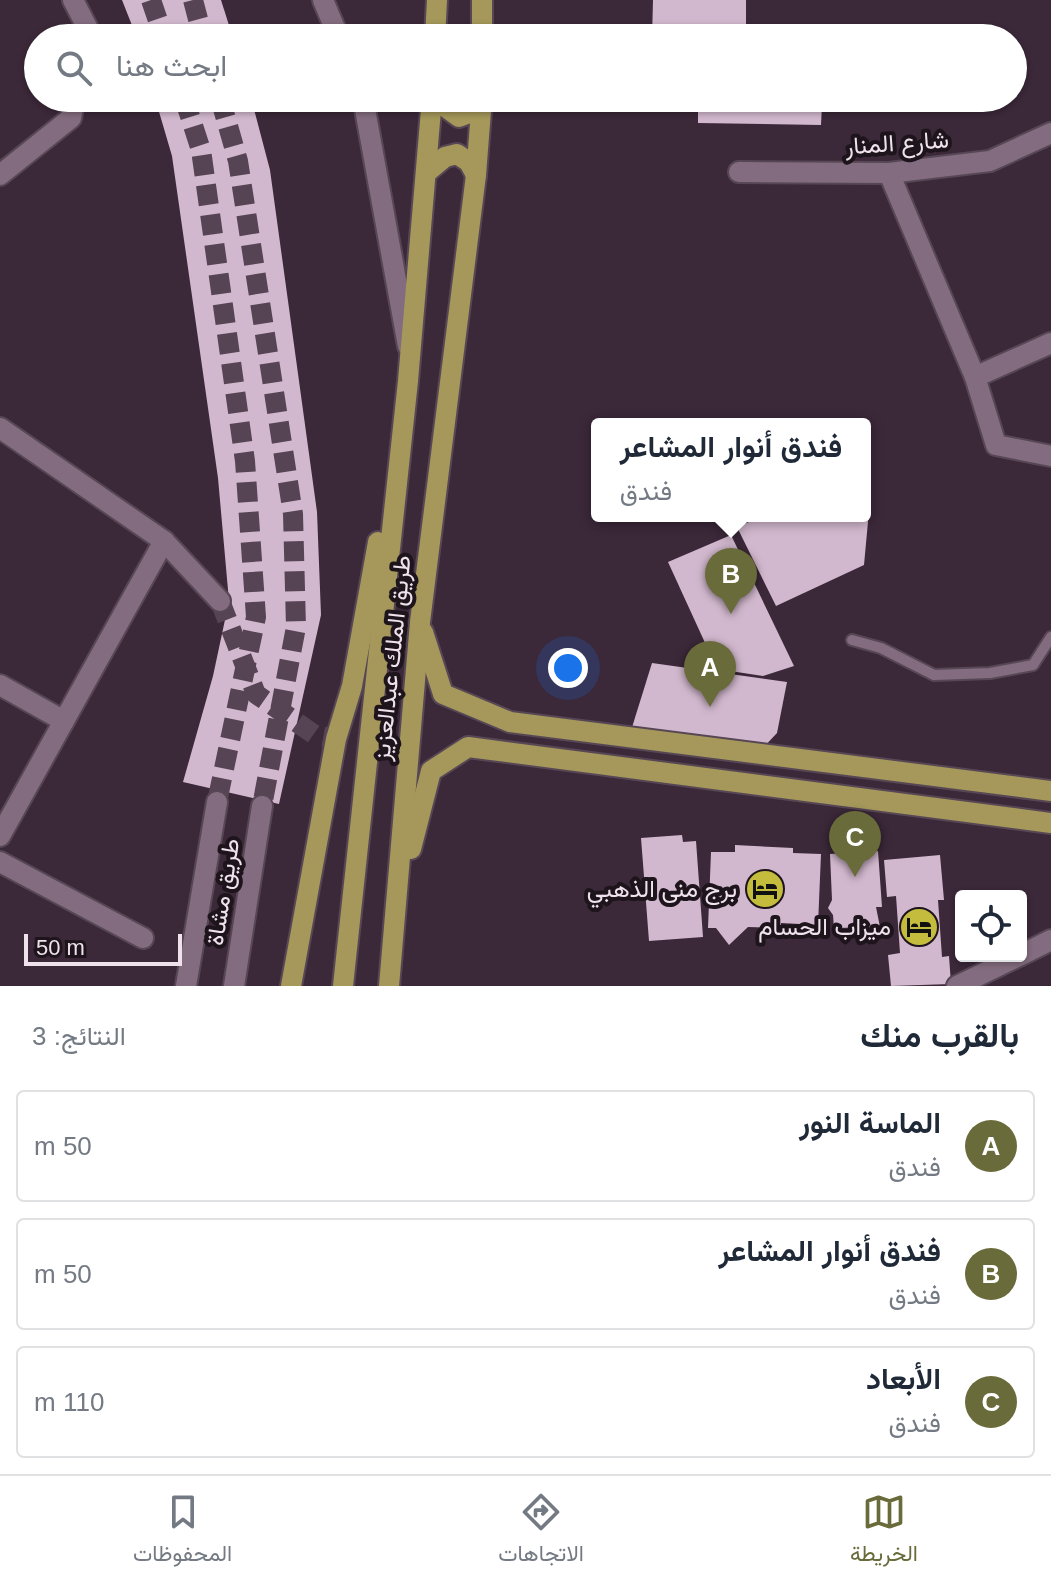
<!DOCTYPE html>
<html lang="ar">
<meta charset="utf-8">
<style>
body{margin:0;font-family:Arial,Vazirmatn,sans-serif;background:#f6f6f7;color:#1f2937;direction:rtl}
.controls{position:absolute;right:24px;bottom:24px;display:grid;overflow:hidden;border-radius:8px;box-shadow:0 2px 6px #0004}
.controls button{width:72px;height:72px;display:grid;place-items:center;padding:0;border:0;border-bottom:2px solid #e0e1e3;background:#fff;color:#1f2937;font:40px sans-serif}
.scale{position:absolute;left:24px;bottom:20px;width:158px;box-sizing:border-box;padding-left:8px;border:4px solid #efe2ec;border-top:0;font-size:22px;line-height:28px;white-space:nowrap;color:#efe2ec;-webkit-text-stroke:6px #1d141c;paint-order:stroke}
.you{position:absolute;left:568px;top:668px;width:28px;height:28px;margin:-20px;border:6px solid #fff;border-radius:50%;background:#1a73e8;box-shadow:0 0 0 12px #1a73e833}
.badge{display:grid;place-items:center;width:52px;height:52px;border-radius:50%;background:#696b3a;color:#fff;font-size:26px;font-weight:700}
.pin{position:absolute;translate:-50% -66px;filter:drop-shadow(0 2px 4px #0008)}
.pin::after{content:'';position:absolute;top:42px;width:28px;height:24px;background:inherit;clip-path:polygon(0 0,100% 0,50% 100%)}
.popup{position:absolute;left:591px;top:418px;width:280px;height:104px;box-sizing:border-box;display:grid;place-content:center;border-radius:8px;background:#fff;filter:drop-shadow(0 2px 6px #0005);font-size:26px;white-space:nowrap;color:#747a83}
.popup b{font-size:30px;color:#1f2937}
.popup::after{content:'';position:absolute;left:50%;top:100%;margin-left:-16px;border:16px solid transparent;border-top-color:#fff}
.list{margin:0;padding:0;list-style:none}
h2{display:flex;justify-content:space-between;align-items:center;height:104px;margin:0;padding:0 32px;font-size:34px}
h2 small{font-size:26px;font-weight:400;color:#747a83}
.list li{display:grid;grid-template-columns:52px 1fr auto;gap:24px;align-items:center;box-sizing:border-box;height:112px;margin:0 16px 16px;padding:0 16px;border:2px solid #e0e1e3;border-radius:8px}
.list b{display:block;font-size:30px;white-space:nowrap}
.list p{margin:0;font-size:26px;white-space:nowrap;color:#747a83}
.list em{font-size:26px;font-style:normal;color:#747a83}
.icon{flex:none;width:44px;height:44px;fill:none;stroke:currentColor;stroke-width:2;stroke-linecap:round;stroke-linejoin:round}
.map{position:relative;flex:none;width:1051px;height:986px;overflow:hidden;direction:ltr}
.search{position:absolute;background:#fff;box-shadow:0 2px 6px #0004;left:24px;right:24px;top:24px;height:88px;display:flex;align-items:center;gap:20px;box-sizing:border-box;padding:0 28px;border-radius:44px;color:#747a83;font-size:30px}
.sheet{height:488px;background:#fff}
nav{display:flex;justify-content:space-around;align-items:center;box-sizing:border-box;height:112px;border-top:2px solid #e0e1e3;background:#fff;font-size:22px;color:#747a83}
nav a{display:grid;justify-items:center;gap:4px}
nav .on{color:#696b3a}
.map>svg:first-child{display:block}
.building{fill:#d2b8ce}
.lines{fill:none;stroke-linecap:round;stroke-linejoin:round}
.secondary-tunnel{stroke:#564454;stroke-width:20;stroke-dasharray:20 10;stroke-linecap:butt}
.lane-casing{stroke:#574755;stroke-width:14}
.street-casing{stroke:#574755;stroke-width:24}
.secondary-casing{stroke:#574755;stroke-width:24}
.primary-casing{stroke:#574755;stroke-width:24}
.lane{stroke:#836c7f;stroke-width:10}
.street{stroke:#836c7f;stroke-width:20}
.secondary{stroke:#836c7f;stroke-width:20}
.primary{stroke:#a5985a;stroke-width:20}
.labels{text-anchor:middle;stroke-width:8;stroke-linejoin:round;paint-order:stroke}
.street-label{font-size:24px;fill:#efe2ec;stroke:#1d141c}
.poi-label{font-size:24px;fill:#efe2ec;stroke:#1d141c;text-anchor:end}
</style>
<div class="map">
<svg width="1051" height="986" viewBox="0 0 1051 986">
<rect width="100%" height="100%" fill="#3b2839"/>
<g class="building">
<polygon points="122,0 221,0 233,38 137,38"/>
<polygon points="653,0 746,0 746,30 822,31 822,38 652,38"/>
<polygon points="155,98 251,98 270,170 317,512 321,615 279,804 183,782 213,676 229,601 218,478 172,156"/>
<polygon points="698,98 834,98 834,104 822,104 821,125 698,123"/>
<polygon points="865,475 868,478 870,500 864,565 776,606 737,527 763,516 865,516"/>
<polygon points="731,535 794,666 763,676 717,669 668,562"/>
<polygon points="652,663 787,682 777,733 762,749 629,737"/>
<polygon points="682,835 683,842 696,841 703,937 649,941 641,838"/>
<polygon points="735,845 793,848 793,853 821,854 818,925 781,923 781,928 748,927 729,945 716,928 708,928 711,852 735,852"/>
<polygon points="850,847 859,847 867,853 878,851 882,907 876,907 880,927 834,928 833,915 828,908 832,900 830,854 844,853"/>
<polygon points="940,855 944,900 938,900 942,957 949,956 951,984 891,986 888,955 900,953 896,896 887,897 884,860"/>
</g>
<g class="lines">
<g class="secondary-tunnel">
<polyline points="151,0 164,38"/>
<polyline points="193,0 203,38"/>
<polyline points="184,98 201,150 245,461 256,617 217,802"/>
<polyline points="220,98 238,161 293,514 296,627 262,806"/>
<polyline points="220,601 256,694 315,735 336,739"/>
</g>
<g class="lane-casing">
<polyline id="lane" points="852,640 881,648 934,675 990,673 1033,665 1051,637"/>
</g>
<g class="street-casing">
<g id="street">
<polyline points="73,0 87,27 85,38"/>
<polyline points="739,172 889,173 990,161 1051,133"/>
<polyline points="889,173 975,377 996,445 1051,456"/>
<polyline points="0,175 71,118 75,98"/>
<polyline points="975,377 1051,343"/>
<polyline points="0,685 64,721"/>
<polyline points="0,836 164,541"/>
<polyline points="0,862 143,938"/>
<polyline points="1021,955 1051,940"/>
<polyline points="957,986 1019,956"/>
</g>
</g>
<g class="secondary-casing">
<g id="secondary">
<polyline points="323,0 339,38"/>
<polyline points="363,98 408,346"/>
<polyline points="0,428 164,541 220,601"/>
<polyline points="186,986 217,802"/>
<polyline points="234,986 262,806"/>
</g>
</g>
<g class="primary-casing">
<g id="primary">
<polyline points="482,0 482,38"/>
<polyline points="435,38 437,0"/>
<polyline points="433,98 459,117 467,114 481,98"/>
<polyline points="427,172 445,157 457,154 469,162 476,175"/>
<polyline points="423,632 443,694 510,722 1051,791"/>
<polyline points="411,849 431,771 468,747 1051,823"/>
<polyline points="291,986 336,739 352,686 378,542"/>
<polyline points="343,986 408,381 432,98"/>
<polyline points="389,986 420,622 476,175 482,98"/>
</g>
</g>
<use href="#lane" class="lane"/>
<use href="#street" class="street"/>
<use href="#secondary" class="secondary"/>
<use href="#primary" class="primary"/>
</g>
<defs>
<g id="hotel-disc" transform="scale(2)"><circle r="9.5" fill="#c4bc3d" stroke="#1d141c"/><path d="M-6-4.5h1.5V1H6V5H4.5V3h-9V5H-6ZM-4 0a1.8 1.8 0 1 1 3.6 0ZM.5 0V-2.5h3Q6-2.5 6 0Z" fill="#111"/></g>
</defs>
<g fill-rule="evenodd">
<use href="#hotel-disc" x="765" y="889"/>
<use href="#hotel-disc" x="919" y="927"/>
</g>
<g class="labels">
<g class="street-label">
<text transform="translate(897 143) rotate(-4)" y="8">شارع المنار</text>
<text transform="translate(392 658) rotate(-84)" y="8">طريق الملك عبدالعزيز</text>
<text transform="translate(223 892) rotate(-81)" y="8">طريق مشاة</text>
</g>
<g class="poi-label">
<text x="737" y="897">برج منى الذهبي</text>
<text x="891" y="935">ميزاب الحسام</text>
</g>
</g>
</svg>
<div class="controls">
<button><svg class="icon" aria-label="locate" viewBox="0 0 24 24"><circle cx="12" cy="12" r="6"/><path d="M12 2v4M12 18v4M2 12h4M18 12h4"/></svg></button>
</div>
<div class="scale">50 m</div>
<div class="you"></div>
<div class="pin badge" style="left:710px;top:707px">A</div>
<div class="pin badge" style="left:731px;top:614px">B</div>
<div class="popup"><b>فندق أنوار المشاعر</b>فندق</div>
<div class="pin badge" style="left:855px;top:877px">C</div>
<div class="search"><svg class="icon" aria-label="search" viewBox="0 0 24 24"><circle cx="10" cy="10" r="6"/><path d="M15 15l6 6"/></svg>ابحث هنا</div>
</div>
<section class="sheet">
<h2>بالقرب منك<small>النتائج: 3</small></h2>
<ul class="list">
<li><span class="badge">A</span><div><b>الماسة النور</b><p>فندق</p></div><em>50 m</em></li>
<li><span class="badge">B</span><div><b>فندق أنوار المشاعر</b><p>فندق</p></div><em>50 m</em></li>
<li><span class="badge">C</span><div><b>الأبعاد</b><p>فندق</p></div><em>110 m</em></li>
</ul>
</section>
<nav>
<a class="on"><svg class="icon" aria-label="map" viewBox="0 0 24 24"><path d="M3 6l6-2 6 2 6-2v14l-6 2-6-2-6 2zM9 4v14M15 6v14"/></svg>الخريطة</a>
<a><svg class="icon" aria-label="directions" viewBox="0 0 24 24"><path d="M12 3l9 9-9 9-9-9zM9 14v-3h6M13 9l2 2-2 2"/></svg>الاتجاهات</a>
<a><svg class="icon" aria-label="saved" viewBox="0 0 24 24"><path d="M7 4h10v16l-5-4-5 4z"/></svg>المحفوظات</a>
</nav>
